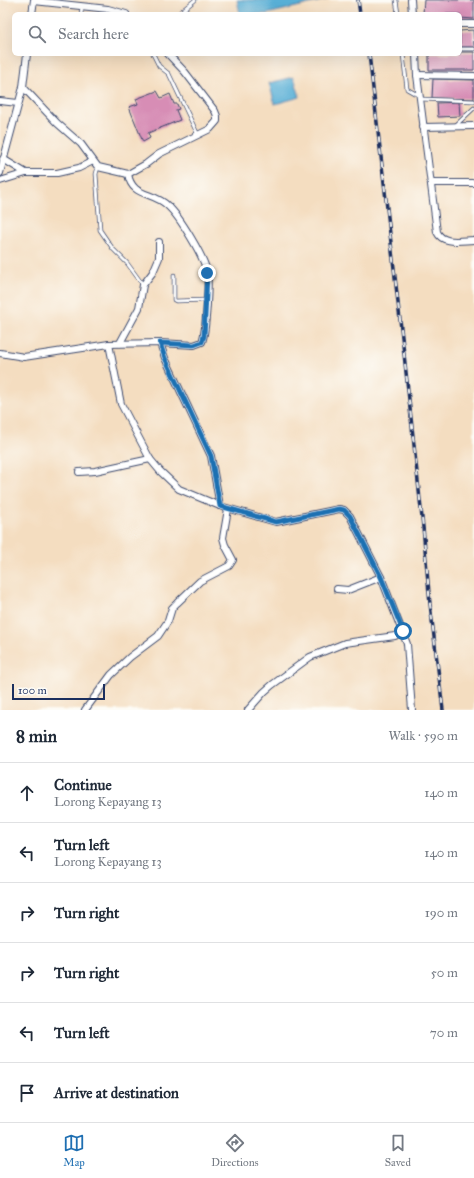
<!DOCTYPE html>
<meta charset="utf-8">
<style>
body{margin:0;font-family:"IM FELL Great Primer",serif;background:#f6f6f7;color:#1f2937}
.scale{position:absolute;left:12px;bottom:10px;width:93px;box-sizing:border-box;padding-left:4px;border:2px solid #1b2f5e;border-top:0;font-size:11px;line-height:14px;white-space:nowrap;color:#1b2f5e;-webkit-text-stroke:3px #fdfcf7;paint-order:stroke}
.stop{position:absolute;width:12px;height:12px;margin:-9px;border:3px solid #1f6fb2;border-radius:50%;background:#fff}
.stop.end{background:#1f6fb2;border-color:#fff;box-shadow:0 1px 4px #0008}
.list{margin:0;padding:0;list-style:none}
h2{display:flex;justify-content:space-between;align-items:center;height:52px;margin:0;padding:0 16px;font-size:17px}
h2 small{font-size:13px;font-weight:400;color:#747a83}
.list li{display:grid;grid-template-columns:26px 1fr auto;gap:12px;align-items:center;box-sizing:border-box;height:60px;padding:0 16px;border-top:1px solid #e0e1e3}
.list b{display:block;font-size:15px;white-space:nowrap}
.list p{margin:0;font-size:13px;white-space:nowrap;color:#747a83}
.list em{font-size:13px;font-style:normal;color:#747a83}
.icon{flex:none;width:22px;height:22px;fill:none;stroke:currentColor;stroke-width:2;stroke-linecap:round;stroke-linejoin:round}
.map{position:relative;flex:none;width:474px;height:710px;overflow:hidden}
.search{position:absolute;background:#fff;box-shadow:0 4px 16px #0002;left:12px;right:12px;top:12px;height:44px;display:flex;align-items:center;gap:10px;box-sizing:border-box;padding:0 14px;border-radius:6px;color:#747a83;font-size:15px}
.sheet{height:412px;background:#fff}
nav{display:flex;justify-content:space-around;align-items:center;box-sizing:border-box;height:56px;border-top:1px solid #e0e1e3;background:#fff;font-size:11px;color:#747a83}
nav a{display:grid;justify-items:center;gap:2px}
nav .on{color:#1f6fb2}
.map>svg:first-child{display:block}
.water{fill:#59afd6;stroke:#3a6f9a}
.building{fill:#d78db5}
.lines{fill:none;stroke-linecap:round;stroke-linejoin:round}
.service-casing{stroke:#3c496d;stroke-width:4.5}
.minor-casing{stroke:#3c496d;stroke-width:8}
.service{stroke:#fff;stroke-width:3}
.minor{stroke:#fff;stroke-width:6}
.rail-casing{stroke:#1b2f5e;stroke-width:3.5}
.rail{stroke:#fdfcf7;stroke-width:2;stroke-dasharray:6;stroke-linecap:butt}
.route{stroke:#1f6fb2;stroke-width:5}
</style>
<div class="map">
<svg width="474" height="710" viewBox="0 0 474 710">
<rect width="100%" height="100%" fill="#fdfcf7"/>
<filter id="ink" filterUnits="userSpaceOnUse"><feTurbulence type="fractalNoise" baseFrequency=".025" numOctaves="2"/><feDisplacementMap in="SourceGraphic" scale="8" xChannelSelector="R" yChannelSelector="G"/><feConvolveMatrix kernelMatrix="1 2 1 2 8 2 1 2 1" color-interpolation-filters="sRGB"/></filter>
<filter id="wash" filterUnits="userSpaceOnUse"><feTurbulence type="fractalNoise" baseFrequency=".012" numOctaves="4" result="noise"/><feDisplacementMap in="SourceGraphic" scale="16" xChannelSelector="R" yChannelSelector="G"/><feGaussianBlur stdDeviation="0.9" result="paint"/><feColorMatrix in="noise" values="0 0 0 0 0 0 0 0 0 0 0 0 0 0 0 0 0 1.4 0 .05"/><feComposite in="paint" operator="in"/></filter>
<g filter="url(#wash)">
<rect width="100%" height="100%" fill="#f4ddc0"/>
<g class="water">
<polygon points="237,0 326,0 267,14 240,14"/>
<polygon points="294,77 300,97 275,104 269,83"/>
</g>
<g id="blocks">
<g class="building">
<polygon points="424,0 474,0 474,19 460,18 460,14 423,14"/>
<polygon points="473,30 474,47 460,47 460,31"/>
<polygon points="460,52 474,52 474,70 429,70 429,54 460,54"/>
<polygon points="433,79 474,80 474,99 432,98"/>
<polygon points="157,91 161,98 170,94 174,104 177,104 179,109 176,110 180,120 148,133 150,138 143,142 129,107 138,104 136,99"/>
<polygon points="459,102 460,116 438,117 437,103"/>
</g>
</g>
</g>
<g filter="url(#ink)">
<use href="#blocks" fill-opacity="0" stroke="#3c496d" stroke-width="1"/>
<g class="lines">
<g class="service-casing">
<g id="service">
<polyline points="396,0 398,14"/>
<polyline points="81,14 82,7"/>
<polyline points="178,14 195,0"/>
<polyline points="460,49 474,49"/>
<polyline points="153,54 159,66 169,74 198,135"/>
<polyline points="403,54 407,89 414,93 419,94"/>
<polyline points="420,99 474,101"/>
<polyline points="456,125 474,108"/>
<polyline points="98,167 96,174 100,230 113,249 127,263 143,285"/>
<polyline points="174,275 174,300 176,301 207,300"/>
</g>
</g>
<g class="minor-casing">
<g id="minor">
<polyline points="411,0 412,14"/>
<polyline points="34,1 108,9 126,14"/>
<polyline points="32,14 34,0"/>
<polyline points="460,24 474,24"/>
<path d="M416,54L417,75L437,232C443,245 462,240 474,240"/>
<polyline points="417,75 474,76"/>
<polyline points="23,87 57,123 81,144 98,167 128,174 146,164 159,154 210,129 217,121 217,116 215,111 185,72 168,54"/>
<polyline points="0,101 18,103"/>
<polyline points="423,127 474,126"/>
<polyline points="3,159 26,173 57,173 79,168 93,161"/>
<polyline points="0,173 23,87 27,54"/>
<polyline points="0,181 26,173"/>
<polyline points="431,183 474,183"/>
<polyline points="120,343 139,308 143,285 153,272 159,258 159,242"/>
<polyline points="160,343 165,358 211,456 220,506"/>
<polyline points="109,344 121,404 150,459 160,471 179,489 220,506 276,522 339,509 344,510 350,516 381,577 407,644 412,710"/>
<path d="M0,353L24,357L109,344L160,343L194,345L202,342C206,332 209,283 207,272C204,257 180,217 168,206C153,191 132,198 128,174"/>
<polyline points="79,472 95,471 150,459"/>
<polyline points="337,589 348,590 381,577"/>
<polyline points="85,710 111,675 130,657 158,636 168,621 172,608 177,603 200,581 229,566 233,560 225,545 223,538 228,509"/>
<polyline points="248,710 264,692 272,685 310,657 345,643 395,636 403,631"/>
</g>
</g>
<use href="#service" class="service"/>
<use href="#minor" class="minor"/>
<g class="rail-casing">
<g id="rail">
<polyline points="358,0 360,14"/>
<polyline points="369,54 404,354 423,527 430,604 443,710"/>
</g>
</g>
<use href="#rail" class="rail"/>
</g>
</g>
<g class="lines" filter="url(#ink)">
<polyline class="route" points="207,273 204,336 202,342 194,345 160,343 165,358 211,456 220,506 276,522 339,509 344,510 350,516 381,577 403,631"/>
</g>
</svg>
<div class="scale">100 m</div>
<div class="stop" style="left:403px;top:631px"></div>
<div class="stop end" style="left:207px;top:273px"></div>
<div class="search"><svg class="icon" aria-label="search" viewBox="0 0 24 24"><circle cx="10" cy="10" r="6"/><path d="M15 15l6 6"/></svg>Search here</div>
</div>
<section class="sheet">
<h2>8 min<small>Walk · 590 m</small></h2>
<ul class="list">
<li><svg class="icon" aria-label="ahead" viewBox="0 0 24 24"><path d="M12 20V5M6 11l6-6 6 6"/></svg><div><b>Continue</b><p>Lorong Kepayang 13</p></div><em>140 m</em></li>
<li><svg class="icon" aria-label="left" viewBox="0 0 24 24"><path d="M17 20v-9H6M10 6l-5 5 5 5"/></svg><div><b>Turn left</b><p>Lorong Kepayang 13</p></div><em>140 m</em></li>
<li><svg class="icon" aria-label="right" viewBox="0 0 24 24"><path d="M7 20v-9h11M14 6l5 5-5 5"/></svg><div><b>Turn right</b></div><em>190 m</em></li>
<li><svg class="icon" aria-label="right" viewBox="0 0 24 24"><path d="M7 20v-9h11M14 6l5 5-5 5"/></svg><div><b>Turn right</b></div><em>50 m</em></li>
<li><svg class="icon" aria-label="left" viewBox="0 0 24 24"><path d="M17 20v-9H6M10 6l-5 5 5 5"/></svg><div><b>Turn left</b></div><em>70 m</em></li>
<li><svg class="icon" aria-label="arrive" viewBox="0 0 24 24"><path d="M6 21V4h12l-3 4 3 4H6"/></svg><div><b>Arrive at destination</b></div></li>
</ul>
</section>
<nav>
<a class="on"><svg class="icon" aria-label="map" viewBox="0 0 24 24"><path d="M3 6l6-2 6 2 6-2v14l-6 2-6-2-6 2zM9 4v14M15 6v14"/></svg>Map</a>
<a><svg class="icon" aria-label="directions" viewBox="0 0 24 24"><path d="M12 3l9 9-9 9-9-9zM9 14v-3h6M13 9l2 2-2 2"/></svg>Directions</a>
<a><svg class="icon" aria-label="saved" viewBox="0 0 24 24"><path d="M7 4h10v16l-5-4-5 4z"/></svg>Saved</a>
</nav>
